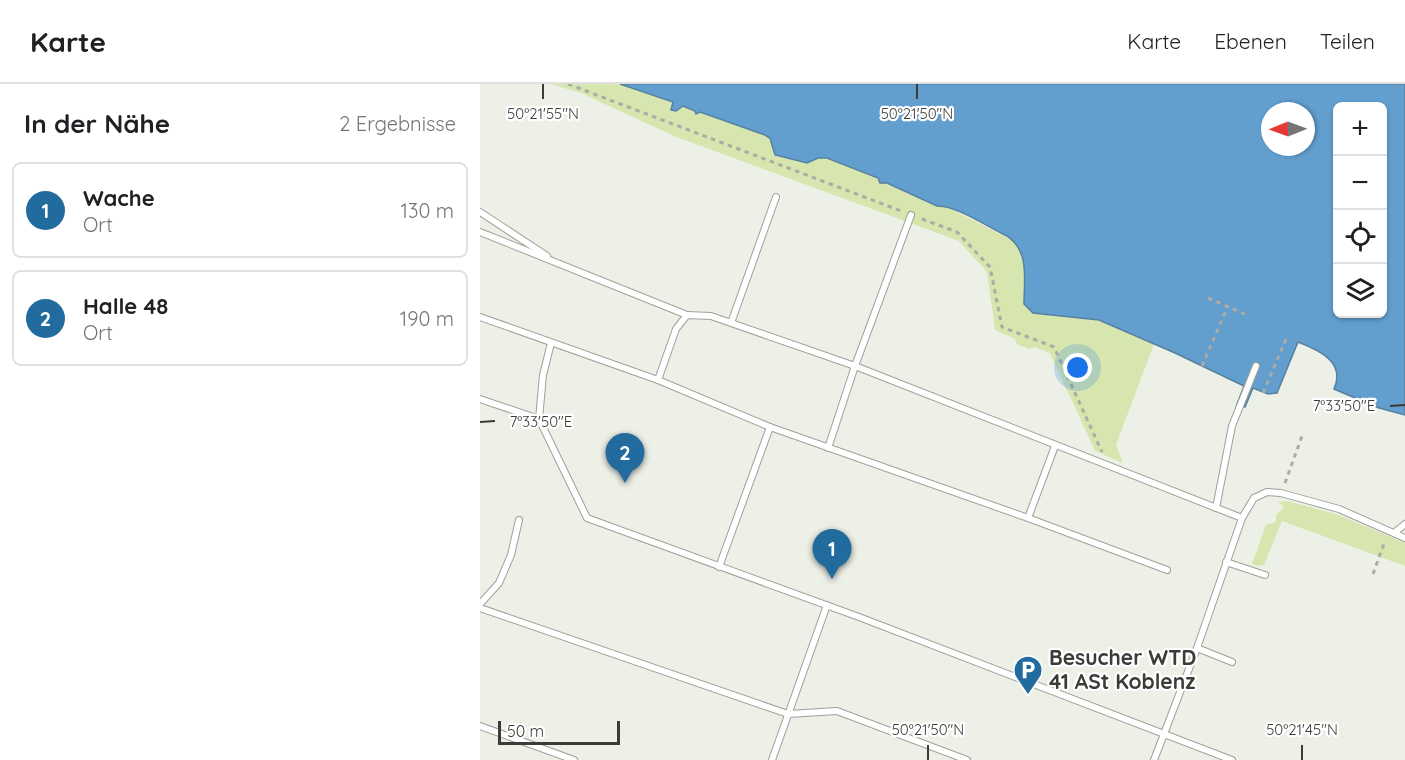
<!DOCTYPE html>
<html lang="de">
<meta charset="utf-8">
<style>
body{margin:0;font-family:Quicksand,sans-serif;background:#f6f6f6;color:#202124}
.controls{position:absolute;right:18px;top:18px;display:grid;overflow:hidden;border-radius:9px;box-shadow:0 2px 4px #0004}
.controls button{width:54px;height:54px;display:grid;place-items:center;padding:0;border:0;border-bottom:2px solid #e0e0e0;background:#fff;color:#202124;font:30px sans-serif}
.compass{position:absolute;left:781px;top:18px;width:54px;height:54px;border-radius:50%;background:#fff;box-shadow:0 2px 4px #0004;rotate:269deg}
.scale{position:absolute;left:18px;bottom:15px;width:122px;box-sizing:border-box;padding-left:6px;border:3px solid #3b3c38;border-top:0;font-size:16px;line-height:21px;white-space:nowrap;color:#3b3c38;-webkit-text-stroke:4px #fff;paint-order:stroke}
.you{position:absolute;left:598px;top:284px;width:21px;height:21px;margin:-15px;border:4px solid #fff;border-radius:50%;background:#1a73e8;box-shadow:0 0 0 9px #1a73e833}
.badge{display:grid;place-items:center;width:39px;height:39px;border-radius:50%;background:#216b9e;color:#fff;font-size:20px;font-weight:700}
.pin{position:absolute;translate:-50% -50px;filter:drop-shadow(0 2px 3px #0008)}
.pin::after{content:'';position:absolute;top:32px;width:21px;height:18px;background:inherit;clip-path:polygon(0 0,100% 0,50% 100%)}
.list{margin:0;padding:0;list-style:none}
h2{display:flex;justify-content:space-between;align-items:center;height:78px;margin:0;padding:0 24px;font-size:26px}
h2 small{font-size:20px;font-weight:400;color:#757577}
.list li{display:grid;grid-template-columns:39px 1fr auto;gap:18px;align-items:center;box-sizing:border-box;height:96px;margin:0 12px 12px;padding:0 12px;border:2px solid #e0e0e0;border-radius:9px}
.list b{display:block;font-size:22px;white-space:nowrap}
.list p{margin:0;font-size:20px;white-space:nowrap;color:#757577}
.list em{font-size:20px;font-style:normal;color:#757577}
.icon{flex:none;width:33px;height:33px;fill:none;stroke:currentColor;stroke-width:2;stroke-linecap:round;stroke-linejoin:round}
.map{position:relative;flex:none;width:925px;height:676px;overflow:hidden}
header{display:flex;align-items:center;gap:36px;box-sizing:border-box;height:84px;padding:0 30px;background:#fff;border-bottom:2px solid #e0e0e0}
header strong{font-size:28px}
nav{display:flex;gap:33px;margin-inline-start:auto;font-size:21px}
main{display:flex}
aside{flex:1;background:#fff}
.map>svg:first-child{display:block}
.green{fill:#d6e6ae}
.water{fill:#629ece;stroke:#5681a1;stroke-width:1.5;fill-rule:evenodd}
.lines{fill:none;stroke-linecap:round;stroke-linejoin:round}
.lane-casing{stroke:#9ea199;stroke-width:8}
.path{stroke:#aaaca5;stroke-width:3;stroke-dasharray:4.5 4.5;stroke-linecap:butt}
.lane{stroke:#fff;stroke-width:6}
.ticks{fill:none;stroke:#3b3c38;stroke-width:2}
.labels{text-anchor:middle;stroke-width:4.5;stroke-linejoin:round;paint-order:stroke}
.poi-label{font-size:21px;font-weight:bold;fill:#3b3c38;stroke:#fff;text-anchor:start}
.ticks-label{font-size:15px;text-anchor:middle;fill:#3b3c38;stroke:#fff;stroke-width:4.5;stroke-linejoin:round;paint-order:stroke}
</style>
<header>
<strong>Karte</strong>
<nav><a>Karte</a><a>Ebenen</a><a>Teilen</a></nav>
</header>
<main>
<aside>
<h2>In der Nähe<small>2 Ergebnisse</small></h2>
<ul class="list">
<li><span class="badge">1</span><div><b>Wache</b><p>Ort</p></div><em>130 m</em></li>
<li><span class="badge">2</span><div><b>Halle 48</b><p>Ort</p></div><em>190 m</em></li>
</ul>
</aside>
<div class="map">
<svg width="925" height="676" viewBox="0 0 925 676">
<rect width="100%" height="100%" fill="#edf0e7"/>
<g class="green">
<polygon points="71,0 140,0 193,19 191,25 202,22 285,51 290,54 295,71 327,79 338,74 351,75 451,118 457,122 462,121 475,127 534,157 540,167 545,183 544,210 553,229 619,236 674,260 636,361 643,379 615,367 570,269 555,263 549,265 537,260 535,255 515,246 507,188 479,157 194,52 101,9"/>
<polygon points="807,417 856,430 925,459 925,482 802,437 784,481 777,482 772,480 786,441 796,438 796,431 804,423 798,418"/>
</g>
<path class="water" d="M140,0H925V331L899,324L854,305C866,278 839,266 818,258L797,309L788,310L773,304L765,323L757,320L764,302L695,269L619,236L553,229L544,220C544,196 550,167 527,152C510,144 473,120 457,122L407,99H400L398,94L347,74H338L327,79L295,71L290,54L285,51L220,28L216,30L215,27L203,22L196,27L191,26L193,18ZM858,22H902V230H858ZM790,27H826V63H790Z"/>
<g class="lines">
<g class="lane-casing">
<g id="lane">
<polyline points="0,128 67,172"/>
<polyline points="0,148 207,231"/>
<polyline points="0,233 178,296 290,343 548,434 687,486"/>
<polyline points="251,239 296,113"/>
<polyline points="71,259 63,291 59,335 107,434 379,533 752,676"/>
<polyline points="178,296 196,245 207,231 231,232 375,282 431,131"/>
<polyline points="0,315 59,335"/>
<polyline points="348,364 375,282 762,434"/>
<polyline points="736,424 752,342 776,282"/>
<polyline points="548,434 575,362"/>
<polyline points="914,449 925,440"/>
<polyline points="746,478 785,491"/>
<polyline points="239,483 290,343"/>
<polyline points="0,520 19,499 31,471 39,436"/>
<polyline points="0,524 308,630 357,627 487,676"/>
<polyline points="717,564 752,578"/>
<polyline points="0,642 94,676"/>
<polyline points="292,676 347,521"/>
<polyline points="674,676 717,564 762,434 774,414 787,408 801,409 859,425 925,454"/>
</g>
</g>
<g class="path">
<polyline points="88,0 421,127"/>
<polyline points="442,135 477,148 510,183 522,243 574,263 622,368"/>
<polyline points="728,214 767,231"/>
<polyline points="722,282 748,222"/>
<polyline points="783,309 806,255"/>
<polyline points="805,399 822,352"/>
<polyline points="893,490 905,457"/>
</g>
<use href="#lane" class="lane"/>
</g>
<path class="ticks" d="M63,0V15M437,0V15M910,322L925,321M0,338L15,337M448,661V676M822,661V676"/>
<defs>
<g id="parking-pin" transform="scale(1.5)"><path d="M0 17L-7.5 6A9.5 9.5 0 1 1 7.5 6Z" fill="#216b9e" stroke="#fff"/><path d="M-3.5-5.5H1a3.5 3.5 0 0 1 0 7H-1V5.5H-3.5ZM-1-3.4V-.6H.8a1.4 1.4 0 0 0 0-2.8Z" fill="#fff"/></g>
</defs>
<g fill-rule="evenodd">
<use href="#parking-pin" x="548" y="586"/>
</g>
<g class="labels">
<g class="poi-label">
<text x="569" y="581">Besucher WTD<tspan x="569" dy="24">41 ASt Koblenz</tspan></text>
</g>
</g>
<g class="ticks-label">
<text x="63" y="35">50°21'55"N</text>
<text x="437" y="35">50°21'50"N</text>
<text x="864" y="327">7°33'50"E</text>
<text x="61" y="343">7°33'50"E</text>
<text x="448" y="651">50°21'50"N</text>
<text x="822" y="651">50°21'45"N</text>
</g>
</svg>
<div class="controls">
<button>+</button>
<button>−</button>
<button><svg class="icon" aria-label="locate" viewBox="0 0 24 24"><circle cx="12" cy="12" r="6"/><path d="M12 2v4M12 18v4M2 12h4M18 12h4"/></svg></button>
<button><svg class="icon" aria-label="layers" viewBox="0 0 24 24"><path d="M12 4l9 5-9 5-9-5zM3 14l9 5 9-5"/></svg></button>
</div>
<svg class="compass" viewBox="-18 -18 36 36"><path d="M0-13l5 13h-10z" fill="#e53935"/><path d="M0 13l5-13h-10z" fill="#757577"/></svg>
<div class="scale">50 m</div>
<div class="you"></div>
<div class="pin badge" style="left:352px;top:495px">1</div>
<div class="pin badge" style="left:145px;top:399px">2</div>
</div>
</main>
